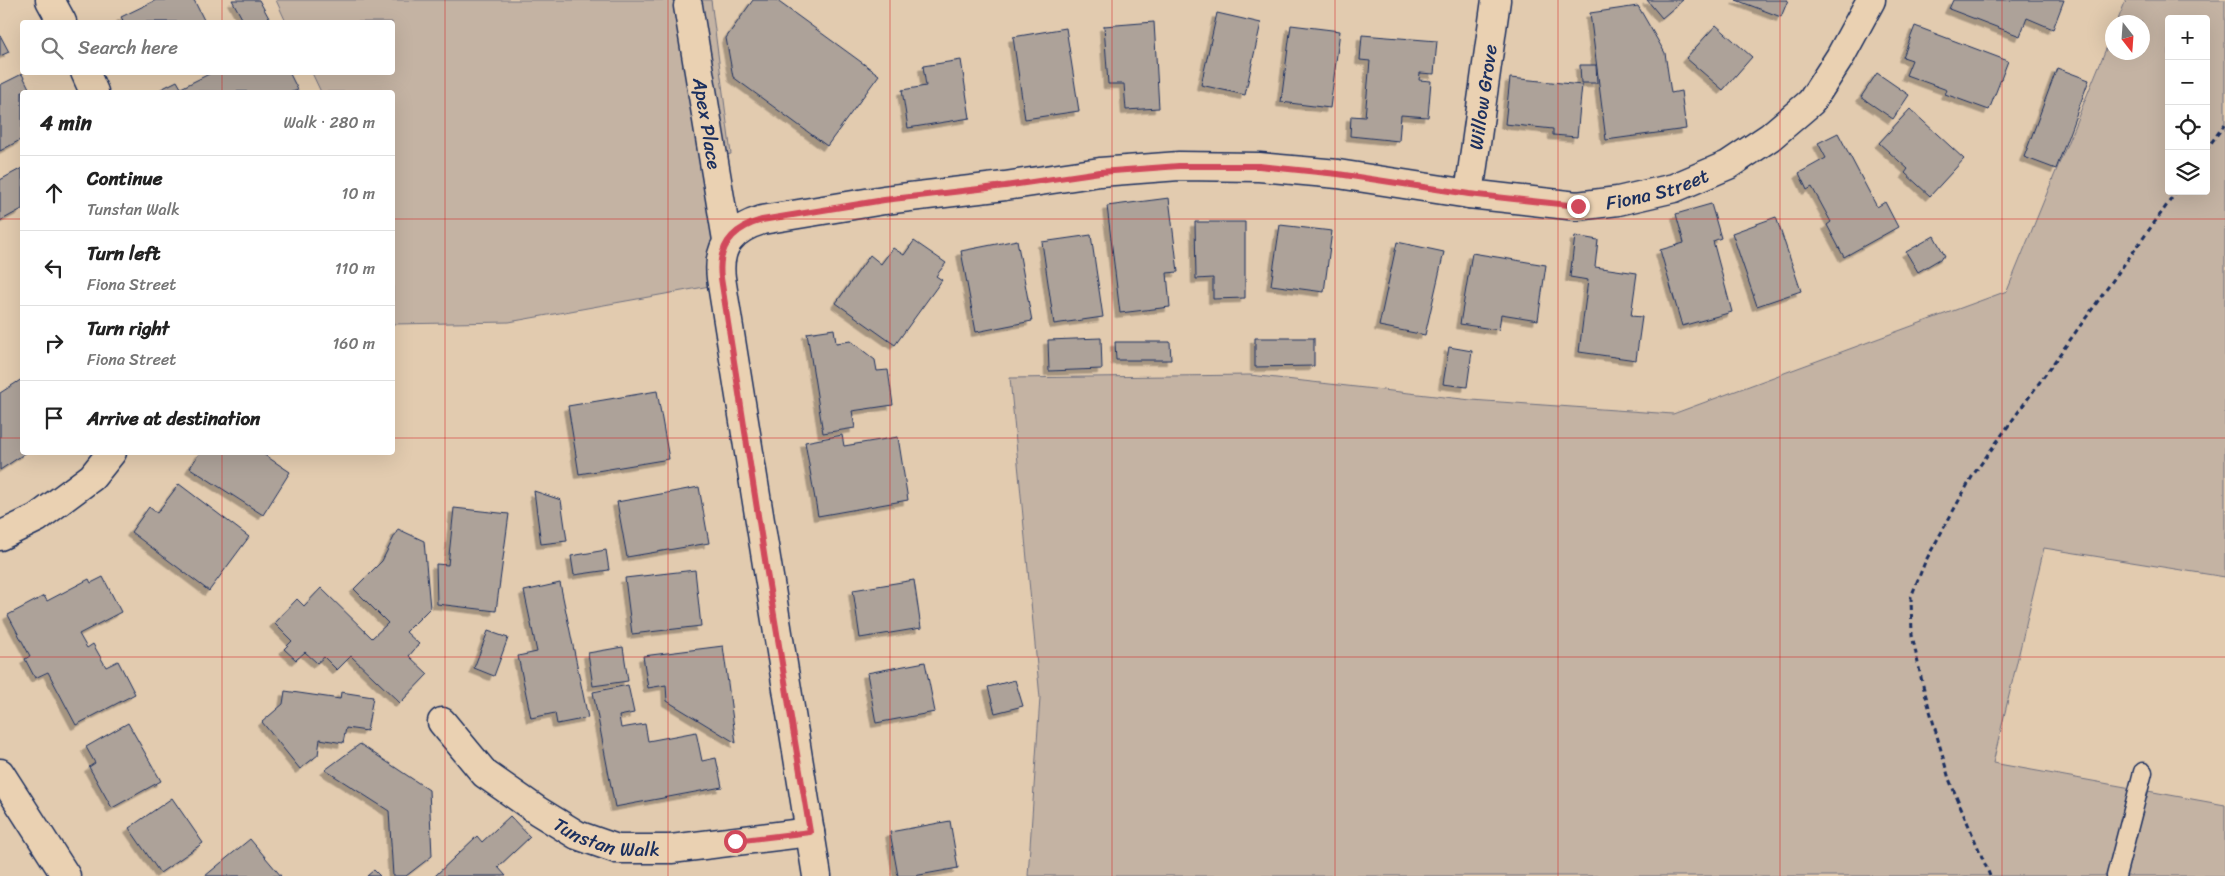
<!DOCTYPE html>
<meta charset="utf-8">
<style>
body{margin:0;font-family:Sriracha,sans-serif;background:#f6f6f6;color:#222}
.controls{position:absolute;right:15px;top:15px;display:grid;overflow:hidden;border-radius:5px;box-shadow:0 5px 20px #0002}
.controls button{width:45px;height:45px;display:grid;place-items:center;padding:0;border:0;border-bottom:1px solid #e0e0e0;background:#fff;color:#222;font:25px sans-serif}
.compass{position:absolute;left:2105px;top:15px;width:45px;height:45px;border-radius:50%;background:#fff;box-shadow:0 5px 20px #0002;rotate:163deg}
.stop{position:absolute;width:15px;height:15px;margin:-11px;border:4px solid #d1495b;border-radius:50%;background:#fff}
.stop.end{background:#d1495b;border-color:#fff;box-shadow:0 1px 5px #0008}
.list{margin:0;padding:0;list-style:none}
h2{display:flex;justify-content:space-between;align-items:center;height:65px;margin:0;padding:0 20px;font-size:21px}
h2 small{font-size:16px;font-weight:400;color:#767676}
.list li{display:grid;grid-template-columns:32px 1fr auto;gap:15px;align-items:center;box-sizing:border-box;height:75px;padding:0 20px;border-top:1px solid #e0e0e0}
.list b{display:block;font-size:19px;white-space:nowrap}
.list p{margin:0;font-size:16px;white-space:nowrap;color:#767676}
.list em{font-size:16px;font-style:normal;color:#767676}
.icon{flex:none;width:28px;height:28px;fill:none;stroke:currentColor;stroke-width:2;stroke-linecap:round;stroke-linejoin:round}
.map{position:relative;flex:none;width:2225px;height:876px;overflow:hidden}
.search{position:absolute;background:#fff;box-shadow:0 5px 20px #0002;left:20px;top:20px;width:375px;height:55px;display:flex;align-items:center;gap:12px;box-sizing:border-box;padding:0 18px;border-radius:5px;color:#767676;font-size:19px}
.panel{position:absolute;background:#fff;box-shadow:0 5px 20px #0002;left:20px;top:90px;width:375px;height:365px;border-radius:5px}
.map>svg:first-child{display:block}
.green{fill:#c4b3a3;stroke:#707180;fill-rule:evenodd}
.building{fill:#ada299;stroke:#1b2f5e;filter:url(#shadow)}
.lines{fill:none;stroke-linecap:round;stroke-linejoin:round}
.service-casing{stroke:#1b2f5e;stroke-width:21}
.minor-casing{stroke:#1b2f5e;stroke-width:31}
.path{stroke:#1b2f5e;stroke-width:3;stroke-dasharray:5 4;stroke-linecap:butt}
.service{stroke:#ead1b2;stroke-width:18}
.minor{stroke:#ead1b2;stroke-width:28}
.route{stroke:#d1495b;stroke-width:6}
.grid{fill:none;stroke:#d62828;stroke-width:1;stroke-opacity:0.55}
.labels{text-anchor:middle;stroke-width:4;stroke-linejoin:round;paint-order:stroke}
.street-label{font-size:19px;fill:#1b2f5e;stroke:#ead1b2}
</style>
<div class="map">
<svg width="2225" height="876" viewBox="0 0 2225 876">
<defs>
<filter id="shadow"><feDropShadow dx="-4.5" dy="4.5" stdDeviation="0" flood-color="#0004"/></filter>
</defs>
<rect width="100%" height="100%" fill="#e2cbaf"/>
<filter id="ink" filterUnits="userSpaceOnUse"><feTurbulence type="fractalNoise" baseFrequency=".02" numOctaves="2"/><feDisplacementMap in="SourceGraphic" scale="10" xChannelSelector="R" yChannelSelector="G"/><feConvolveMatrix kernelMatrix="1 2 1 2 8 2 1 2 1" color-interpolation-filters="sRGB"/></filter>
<g filter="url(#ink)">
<g class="green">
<polygon points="276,0 711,0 731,154 716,157 721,284 509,322 393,324 392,92 321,92 312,73 392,72 392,22 286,22"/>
<path d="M2126,0H2225V577L2044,548L1993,763L2225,805V876H1028L1040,698L1010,378L1250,375L1471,400L1673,414L2007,291L2112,34V52H2142V22H2117ZM2169,19H2206V191H2169Z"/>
</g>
<g class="building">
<polygon points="156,0 194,0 205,22 124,22 121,17"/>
<polygon points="232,0 259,0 269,18 260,22 244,22"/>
<polygon points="753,0 776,0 879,75 827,146 733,77 726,38"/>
<polygon points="1647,0 1683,0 1662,18"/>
<polygon points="1736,0 1788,0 1781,17"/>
<polygon points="1953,0 2064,0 2053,29 2027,18 2020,36 1949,9"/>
<polygon points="1638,6 1665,53 1671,93 1681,91 1686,129 1606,140 1590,13"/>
<polygon points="1217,13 1261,23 1245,95 1201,85"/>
<polygon points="1154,22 1159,108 1126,110 1124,84 1108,84 1104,26"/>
<polygon points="1291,25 1340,31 1330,108 1281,102"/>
<polygon points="1716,25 1752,57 1723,90 1686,58"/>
<polygon points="1915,26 2008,61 1989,110 1945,94 1947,90 1906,75 1912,60 1903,57"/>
<polygon points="1066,28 1079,111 1025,119 1013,37"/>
<polygon points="0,35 9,52 0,56"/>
<polygon points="1362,35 1437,41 1434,74 1420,73 1419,80 1431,81 1428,117 1401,115 1399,141 1350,136 1351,116 1365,117 1370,61 1360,60"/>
<polygon points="961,60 970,118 908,128 902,90 926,86 923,66"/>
<polygon points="1580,65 1596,65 1597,83 1581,83"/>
<polygon points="2057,68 2089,80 2056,169 2024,157"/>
<polygon points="213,72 289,72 298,90 292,92 157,91 177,81 181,88"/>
<polygon points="1877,73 1909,95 1893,119 1861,97"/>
<polygon points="22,74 31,92 22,92 22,139 0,151 0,85"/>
<polygon points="1510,78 1582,85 1577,137 1553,135 1553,129 1505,124"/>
<polygon points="1910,109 1964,159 1930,196 1905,173 1908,169 1879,143"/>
<polygon points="1838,133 1877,207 1885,202 1898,227 1844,257 1827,225 1831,222 1812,187 1807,190 1799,173 1826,158 1818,143"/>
<polygon points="22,168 22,209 0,221 0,180"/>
<polygon points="1169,198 1178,272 1167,273 1170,307 1120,313 1107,206"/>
<polygon points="1711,204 1721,238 1713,241 1732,312 1682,326 1660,250 1684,243 1676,214"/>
<polygon points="1776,217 1801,291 1757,306 1732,233"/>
<polygon points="1195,222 1245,222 1245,298 1213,299 1213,278 1196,279"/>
<polygon points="1280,225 1332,231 1324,292 1271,285"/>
<polygon points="1091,235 1103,317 1054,324 1042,242"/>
<polygon points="1575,236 1598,240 1595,267 1637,273 1631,316 1642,317 1636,360 1579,352 1588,280 1570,277"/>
<polygon points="1934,236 1945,256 1918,272 1906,252"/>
<polygon points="1017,240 1032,321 976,332 961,251"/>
<polygon points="914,241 946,263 936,276 942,280 895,345 836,303 870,255 881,264 893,248 904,255"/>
<polygon points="1397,242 1444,252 1425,335 1379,326"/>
<polygon points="1472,253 1546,265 1538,320 1501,314 1499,330 1460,324"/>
<polygon points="834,329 836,343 851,341 875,360 877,371 888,370 893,405 852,411 855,428 823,433 807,333"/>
<polygon points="1101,338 1102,369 1049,371 1048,340"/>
<polygon points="1255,338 1314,338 1314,366 1255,367"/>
<polygon points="1115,342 1170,342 1171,360 1116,360"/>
<polygon points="1449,347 1472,351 1467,387 1443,384"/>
<polygon points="22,379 22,452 27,452 0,470 0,393"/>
<polygon points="657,391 669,459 579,474 568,406"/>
<polygon points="842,435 844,446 898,437 908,500 818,516 805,442"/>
<polygon points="200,452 260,452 290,472 263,515 190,468"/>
<polygon points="179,484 249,537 209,591 131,532 149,507 157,513"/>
<polygon points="699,487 709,543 627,557 617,502"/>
<polygon points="534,491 561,500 567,541 541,544"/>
<polygon points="454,508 509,514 496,611 437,604 436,564 448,565"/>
<polygon points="398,529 424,541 430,608 406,632 419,644 409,656 428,674 400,703 351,656 337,670 324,657 317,663 305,652 296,660 284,649 292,641 274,623 297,599 304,606 321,588 372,638 388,623 354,589 382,561"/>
<polygon points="606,550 609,570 574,575 571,556"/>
<polygon points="695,570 701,626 632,634 625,578"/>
<polygon points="103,577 121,612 79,634 87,648 93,644 106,667 118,661 135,694 76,725 48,672 35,678 25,659 30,656 8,615 44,596 47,601 89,579 91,583"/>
<polygon points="914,580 921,628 860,638 853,590"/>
<polygon points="560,583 588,718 557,724 555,713 531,718 518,656 537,652 524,591"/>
<polygon points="488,631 508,638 494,676 474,668"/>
<polygon points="723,646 736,743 667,701 666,685 648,688 643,656"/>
<polygon points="623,647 628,681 593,686 588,653"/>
<polygon points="925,662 935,712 876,723 867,673"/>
<polygon points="1015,680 1023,706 995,713 988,687"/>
<polygon points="628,685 634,713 619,716 621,728 645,724 648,741 696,732 702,761 716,758 722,787 615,807 593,692"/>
<polygon points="285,691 340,699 341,692 373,697 367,731 346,728 343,743 320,739 318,755 300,769 262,722 283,704"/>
<polygon points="128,723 161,781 112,808 89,767 95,763 86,747"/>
<polygon points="360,744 429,790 432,856 406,876 393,876 389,811 325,770"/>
<polygon points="172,798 203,843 160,873 129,828"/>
<polygon points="510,816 530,837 498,867 506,876 435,876 477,836 482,842"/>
<polygon points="950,821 958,868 914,876 898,876 890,832"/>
<polygon points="250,839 281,876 205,876"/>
<polygon points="374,870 380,876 367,876"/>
</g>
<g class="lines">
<g class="service-casing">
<polyline id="service" points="2116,876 2143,772"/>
</g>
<g class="minor-casing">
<g id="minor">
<polyline points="50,0 62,22"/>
<path id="s1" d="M688,6L727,240"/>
<polyline points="85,72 94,92"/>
<path id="s2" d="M1469,194L1496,0"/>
<polyline points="0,536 37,518 92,477 112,452"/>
<path id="s3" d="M442,722L485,774L538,811L577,835L617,849H671L810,832"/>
<polyline points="0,773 66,876"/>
<path id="s4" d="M817,876L721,278C717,246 732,229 762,220L884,200L1005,186L1100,172L1179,166L1259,167L1338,174L1469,194L1577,206L1618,201L1674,188L1728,165L1770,137L1811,102L1840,57L1871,0"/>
</g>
</g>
<g class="path">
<polyline points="2206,150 2225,124"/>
<polyline points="1990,876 1949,779 1922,682 1912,635 1911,597 1925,562 1973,475 2177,191"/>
</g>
<use href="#service" class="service"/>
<use href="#minor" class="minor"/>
</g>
</g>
<g class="lines" filter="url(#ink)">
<path class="route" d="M735,841L810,832L767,573L721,278C717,246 733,228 762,220L884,200L1005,186L1100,172L1179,166H1259L1338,174L1469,194L1578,206"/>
</g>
<path class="grid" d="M222,0V22M445,0V876M668,0V876M890,0V876M1112,0V876M1335,0V876M1558,0V876M1780,0V876M2002,0V876M222,72V92M0,219H22M392,219H2225M0,438H22M392,438H2225M222,452V876M0,657H2225"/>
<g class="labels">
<g class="street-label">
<text dy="7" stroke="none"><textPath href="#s2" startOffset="98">Willow Grove</textPath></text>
<text dy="7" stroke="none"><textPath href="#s1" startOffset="119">Apex Place</textPath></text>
<text dy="7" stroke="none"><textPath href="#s4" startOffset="1588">Fiona Street</textPath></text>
<text dy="7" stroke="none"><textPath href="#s3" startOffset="208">Tunstan Walk</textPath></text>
</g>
</g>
</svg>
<div class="controls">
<button>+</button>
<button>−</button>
<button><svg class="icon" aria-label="locate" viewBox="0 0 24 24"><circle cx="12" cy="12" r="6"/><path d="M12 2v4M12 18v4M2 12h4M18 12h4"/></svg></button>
<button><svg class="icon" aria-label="layers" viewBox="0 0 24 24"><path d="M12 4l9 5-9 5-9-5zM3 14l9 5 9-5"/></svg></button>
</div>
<svg class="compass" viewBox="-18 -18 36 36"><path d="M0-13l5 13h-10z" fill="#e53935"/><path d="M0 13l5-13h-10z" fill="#767676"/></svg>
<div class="stop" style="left:735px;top:841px"></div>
<div class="stop end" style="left:1578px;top:206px"></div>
<div class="search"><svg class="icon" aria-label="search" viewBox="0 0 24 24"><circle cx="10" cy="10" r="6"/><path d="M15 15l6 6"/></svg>Search here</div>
<section class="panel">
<h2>4 min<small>Walk · 280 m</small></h2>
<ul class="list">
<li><svg class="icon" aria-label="ahead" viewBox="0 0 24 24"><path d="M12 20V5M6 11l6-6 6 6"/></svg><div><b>Continue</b><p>Tunstan Walk</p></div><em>10 m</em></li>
<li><svg class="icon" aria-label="left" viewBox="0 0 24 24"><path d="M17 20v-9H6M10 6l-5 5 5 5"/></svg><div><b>Turn left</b><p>Fiona Street</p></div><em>110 m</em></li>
<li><svg class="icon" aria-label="right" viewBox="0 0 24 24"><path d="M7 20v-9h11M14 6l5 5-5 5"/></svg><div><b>Turn right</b><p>Fiona Street</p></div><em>160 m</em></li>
<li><svg class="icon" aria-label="arrive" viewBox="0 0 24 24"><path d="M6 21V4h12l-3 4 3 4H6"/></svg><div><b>Arrive at destination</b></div></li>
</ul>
</section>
</div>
